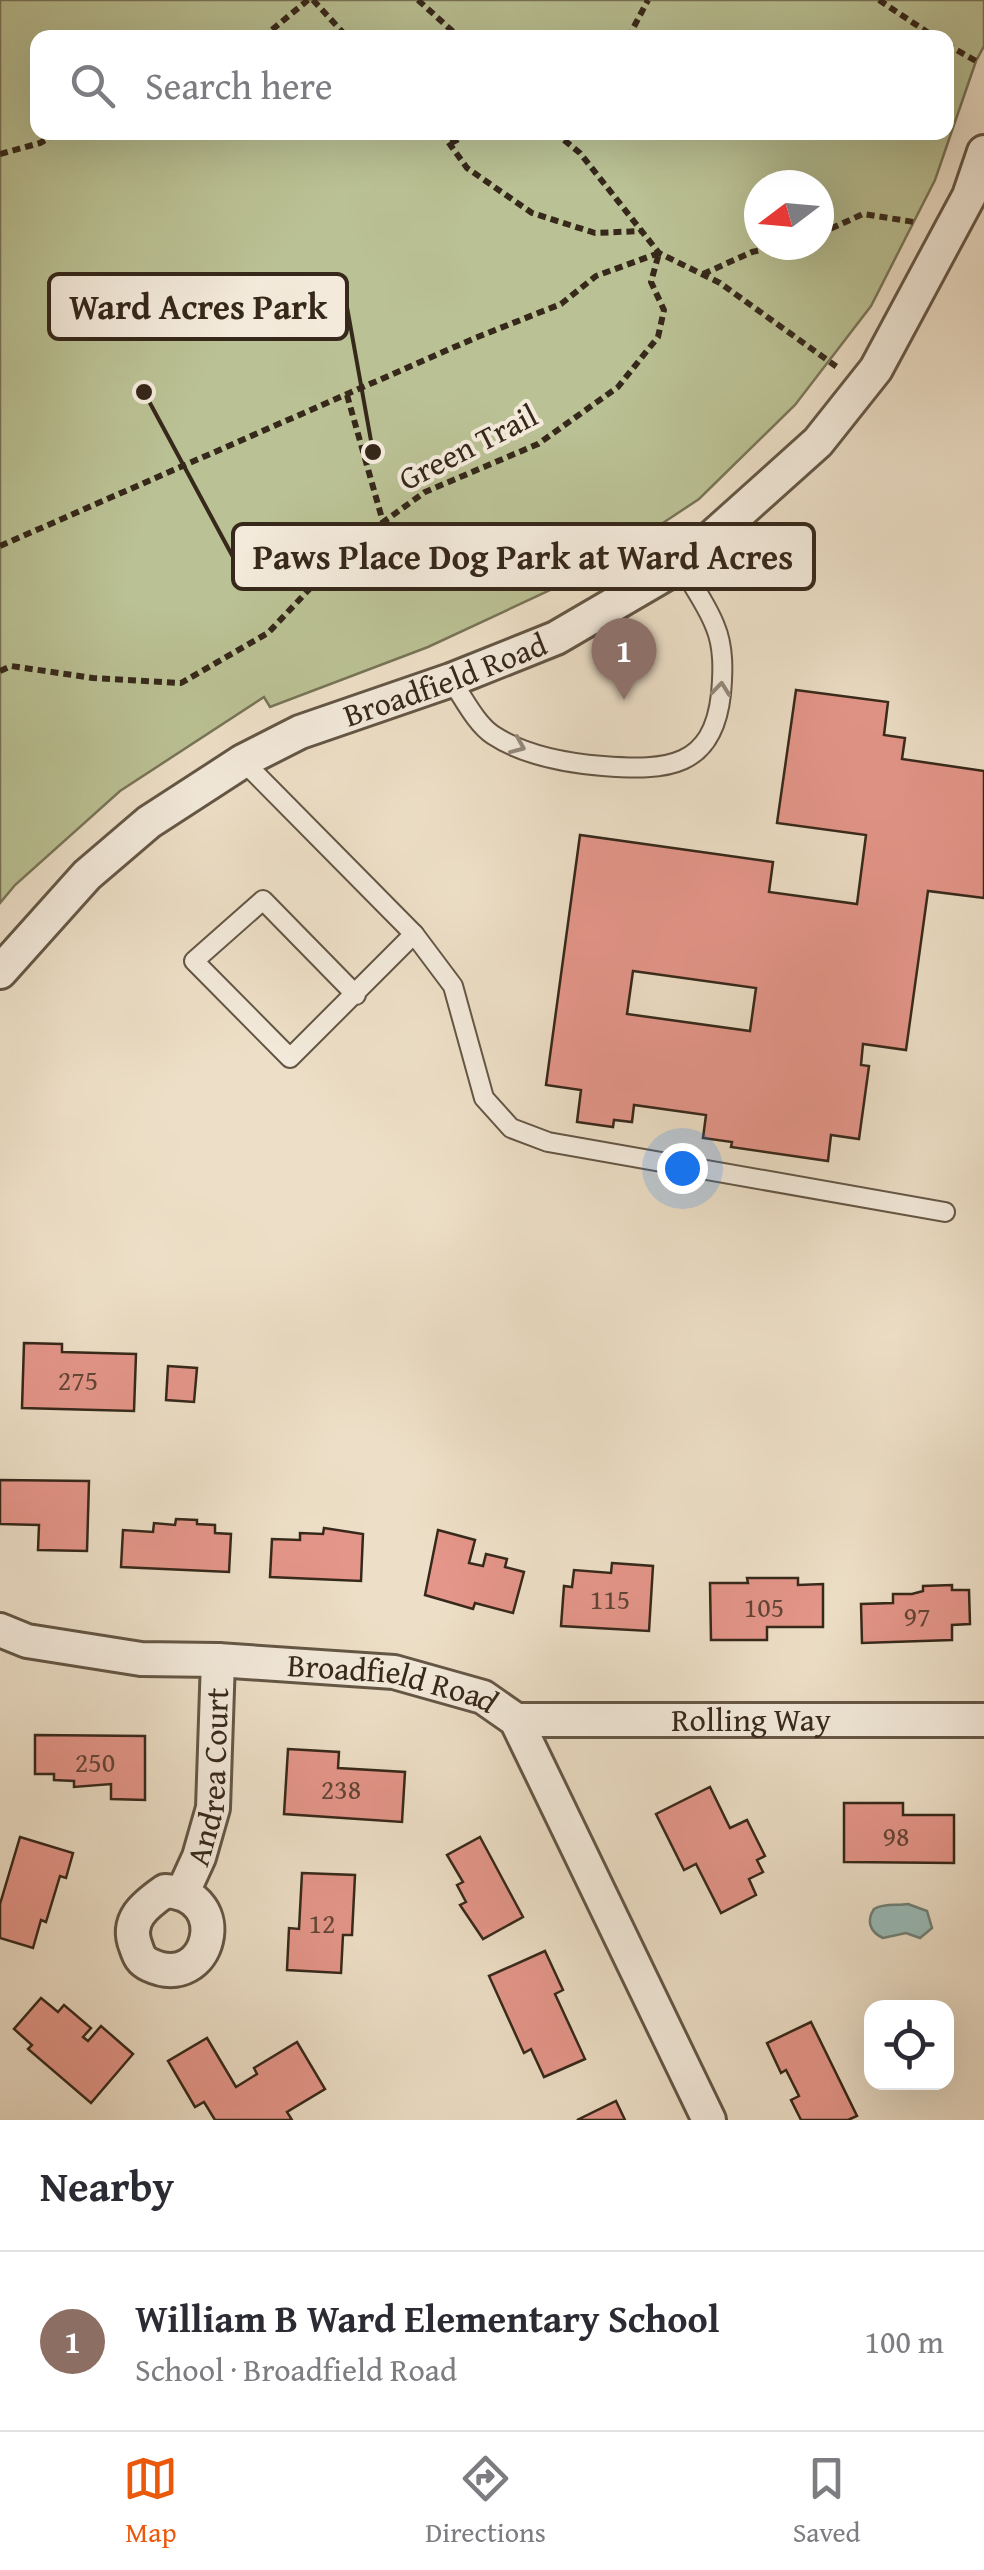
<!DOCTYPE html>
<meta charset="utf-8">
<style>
body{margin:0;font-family:"Gentium Book Plus",serif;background:#f7f7f7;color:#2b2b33}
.controls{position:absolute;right:30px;bottom:30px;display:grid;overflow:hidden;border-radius:20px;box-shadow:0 10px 40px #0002}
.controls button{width:90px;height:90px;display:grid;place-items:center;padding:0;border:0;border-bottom:2px solid #e1e1e2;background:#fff;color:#2b2b33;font:50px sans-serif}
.compass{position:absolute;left:744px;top:170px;width:90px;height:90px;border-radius:50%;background:#fff;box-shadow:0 10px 40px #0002;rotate:254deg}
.you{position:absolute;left:682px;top:1168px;width:35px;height:35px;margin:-25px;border:8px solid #fff;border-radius:50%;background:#1a73e8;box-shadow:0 0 0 15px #1a73e833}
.badge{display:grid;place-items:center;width:65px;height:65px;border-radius:50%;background:#ea580c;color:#fff;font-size:32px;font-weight:700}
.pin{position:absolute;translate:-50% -82px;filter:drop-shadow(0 2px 5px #0008)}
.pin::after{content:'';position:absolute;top:52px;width:35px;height:30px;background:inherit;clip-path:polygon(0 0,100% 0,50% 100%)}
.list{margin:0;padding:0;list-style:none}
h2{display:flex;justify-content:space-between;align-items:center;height:130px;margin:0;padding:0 40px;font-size:42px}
h2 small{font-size:32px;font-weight:400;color:#7c7c81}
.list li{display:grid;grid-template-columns:65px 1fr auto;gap:30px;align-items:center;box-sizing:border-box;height:180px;padding:0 40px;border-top:2px solid #e1e1e2}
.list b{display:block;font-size:38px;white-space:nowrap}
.list p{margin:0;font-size:32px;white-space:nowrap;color:#7c7c81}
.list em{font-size:32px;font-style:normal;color:#7c7c81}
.icon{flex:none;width:55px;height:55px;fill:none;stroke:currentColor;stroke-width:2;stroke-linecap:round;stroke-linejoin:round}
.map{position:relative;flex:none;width:984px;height:2120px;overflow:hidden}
.search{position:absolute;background:#fff;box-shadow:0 10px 40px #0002;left:30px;right:30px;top:30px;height:110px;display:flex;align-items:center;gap:25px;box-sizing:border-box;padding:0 35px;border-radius:20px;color:#7c7c81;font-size:38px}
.sheet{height:310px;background:#fff}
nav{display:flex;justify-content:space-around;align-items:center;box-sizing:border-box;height:140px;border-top:2px solid #e1e1e2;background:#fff;font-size:28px;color:#7c7c81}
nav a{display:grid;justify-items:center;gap:5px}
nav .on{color:#ea580c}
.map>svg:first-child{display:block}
.green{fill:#bac194;stroke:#787457;stroke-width:2.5;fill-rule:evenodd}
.water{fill:#99bcb9;stroke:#718179;stroke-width:2.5}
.building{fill:#e5968a;stroke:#36281a;stroke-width:2.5;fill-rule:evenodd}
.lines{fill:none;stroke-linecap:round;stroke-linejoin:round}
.service-casing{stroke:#645645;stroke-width:22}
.minor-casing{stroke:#645645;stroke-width:38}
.path{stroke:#36281a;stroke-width:6;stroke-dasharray:8 5;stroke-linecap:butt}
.service{stroke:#f3eadb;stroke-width:18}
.minor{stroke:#f3eadb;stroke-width:32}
.oneway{stroke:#94897a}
.labels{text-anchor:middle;stroke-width:8;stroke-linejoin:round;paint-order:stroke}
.number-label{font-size:28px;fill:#624436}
.street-label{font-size:32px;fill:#36281a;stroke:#f3eadb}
.leader{fill:none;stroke:#36281a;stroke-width:4}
.callout-dot{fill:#36281a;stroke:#f3eadb;stroke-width:4}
.callout{fill:#f3eadb;stroke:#36281a;stroke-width:4}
.callout-label{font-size:35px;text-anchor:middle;font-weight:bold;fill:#36281a}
</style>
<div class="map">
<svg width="984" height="2120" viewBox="0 0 984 2120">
<rect width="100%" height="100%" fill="#eddfc7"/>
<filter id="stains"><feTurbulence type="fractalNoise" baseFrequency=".002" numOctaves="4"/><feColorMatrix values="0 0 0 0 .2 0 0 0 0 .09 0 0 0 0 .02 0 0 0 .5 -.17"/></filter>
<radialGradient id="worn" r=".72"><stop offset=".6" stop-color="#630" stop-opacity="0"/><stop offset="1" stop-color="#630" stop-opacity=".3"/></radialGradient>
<path class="green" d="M0,0H984V46L976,61L935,180L871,306L795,405L699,499L589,572L428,647L270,707L264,697L120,791L15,885L0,903ZM38,38H946V132H38ZM819,185V245H759V185Z"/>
<path class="water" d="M908,1904L927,1911L932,1928L920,1938L906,1933L883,1938C870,1932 866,1921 874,1909C884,1903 897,1906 908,1904Z"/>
<g class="building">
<path d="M796,690L888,702L884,735L905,738L902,759L984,771V898L928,891L906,1050L863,1044L861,1065L869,1066L859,1139L831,1135L828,1161L731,1147L732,1142L703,1138L706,1115L634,1105L632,1122L614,1120L613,1127L577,1122L581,1090L546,1085L580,835L773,862L769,892L857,904L866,835L777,823ZM633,971L756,988L750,1031L627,1014Z"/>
<polygon points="24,1343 62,1344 62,1352 136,1354 134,1411 22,1408"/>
<polygon points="168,1366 197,1368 194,1402 166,1400"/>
<polygon points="0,1480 89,1481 87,1551 38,1550 39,1525 0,1524"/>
<polygon points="176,1519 197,1520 197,1524 215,1525 215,1533 231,1534 229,1572 121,1567 123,1530 153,1532 154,1523 175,1525"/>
<polygon points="324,1528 363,1534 361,1581 270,1577 272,1539 300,1540 300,1533 323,1534"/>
<polygon points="438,1530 475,1540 469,1563 483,1566 486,1554 507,1559 505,1567 524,1572 513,1613 475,1603 473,1609 425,1595"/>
<polygon points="612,1563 653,1566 649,1631 561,1626 564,1586 572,1587 574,1570 611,1573"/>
<polygon points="747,1578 798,1578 798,1585 823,1584 823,1627 767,1627 767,1640 711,1640 710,1583 748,1583"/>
<polygon points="952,1585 952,1590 969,1590 970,1624 952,1625 952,1640 862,1643 861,1604 893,1603 893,1594 912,1594 923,1591 923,1586"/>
<polygon points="35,1735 145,1736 145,1800 111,1799 111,1784 74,1787 74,1781 54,1780 54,1774 35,1774"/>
<polygon points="288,1749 339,1752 338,1768 405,1772 402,1822 284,1814"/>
<polygon points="710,1787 730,1828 747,1820 765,1856 757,1860 763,1872 749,1879 756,1895 721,1913 696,1864 684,1870 656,1814"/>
<polygon points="844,1803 903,1803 903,1815 954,1815 954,1863 844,1862"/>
<polygon points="20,1837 73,1853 66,1878 60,1876 46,1922 41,1920 33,1948 0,1938 0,1904"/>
<polygon points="480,1837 523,1917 483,1939 460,1905 466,1902 457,1885 463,1882 447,1855"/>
<polygon points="302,1873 355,1875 352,1935 343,1935 341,1973 287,1970 289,1928 299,1929"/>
<polygon points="545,1951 563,1990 555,1994 585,2059 544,2077 531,2049 524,2053 489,1976"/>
<polygon points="41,1998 58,2012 64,2005 91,2028 83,2037 88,2041 101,2026 133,2054 91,2103 28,2049 32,2045 14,2029"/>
<polygon points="811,2022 857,2116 848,2120 801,2120 791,2100 799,2096 786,2070 781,2073 767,2043"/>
<polygon points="207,2038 236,2087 257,2074 254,2068 297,2042 325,2089 287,2112 292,2120 215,2120 204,2102 195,2107 168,2061"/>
<polygon points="616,2101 625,2120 577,2120"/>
</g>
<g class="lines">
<g class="service-casing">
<g id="service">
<path d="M451,680C463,697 476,724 493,735C525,756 566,763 603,766C667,771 713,768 721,694C723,672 724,647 715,626C707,605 692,585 681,565"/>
<polyline points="243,761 414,934 290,1058 194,961 263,900 356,995"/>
<polyline points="414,934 453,986 484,1098 511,1128 548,1142 945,1212"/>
</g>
</g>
<g class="minor-casing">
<g id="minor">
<path id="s1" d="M0,972L87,875L149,822L243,761L300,732L451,680L556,638L681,565L818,442L876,369L969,196L984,152"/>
<path id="s2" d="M0,1630L27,1641L141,1659L218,1660L394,1672L483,1697L516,1720L709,2120"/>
<path id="s3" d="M516,1720H984"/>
<path d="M165,1891C235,1894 210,1993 150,1965C141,1961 139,1956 136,1947C125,1920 145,1905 165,1891Z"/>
<path id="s4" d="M183,1892L199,1857L213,1808L218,1660"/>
</g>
</g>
<g class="path">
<polyline points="313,0 348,38"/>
<polyline points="418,0 460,38"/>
<polyline points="879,0 936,38"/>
<polyline points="262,38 308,0"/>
<polyline points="628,38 648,0"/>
<polyline points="946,44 976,61"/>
<polyline points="441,132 467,168 532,213 595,233 641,231"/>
<polyline points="554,132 580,153 659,253 720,283 837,367"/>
<polyline points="451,143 472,132"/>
<polyline points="0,154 40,143 60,132"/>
<polyline points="819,234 863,214 914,222"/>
<polyline points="703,274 752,252 783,245"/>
<polyline points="347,395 383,522"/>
<polyline points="0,546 475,338 561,304 596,276 659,253"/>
<polyline points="0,671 11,666 93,678 181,683 268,633 350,546 425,492 538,444 618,387 658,337 664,310 651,282 659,253"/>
</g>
<use href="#service" class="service"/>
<use href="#minor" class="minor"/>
</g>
<defs><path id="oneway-chevron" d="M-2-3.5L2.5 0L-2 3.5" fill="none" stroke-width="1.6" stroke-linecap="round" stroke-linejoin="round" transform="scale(2.5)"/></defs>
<g class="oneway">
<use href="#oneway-chevron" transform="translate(721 689) rotate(-84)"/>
<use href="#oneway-chevron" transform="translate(518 746) rotate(23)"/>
</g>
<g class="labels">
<g class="number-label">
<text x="78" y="1390">275</text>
<text x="610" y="1609">115</text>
<text x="764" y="1617">105</text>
<text x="917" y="1626">97</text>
<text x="95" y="1772">250</text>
<text x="341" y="1799">238</text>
<text x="896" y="1846">98</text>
<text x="322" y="1933">12</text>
</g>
<g class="street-label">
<text transform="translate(468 447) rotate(-27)" y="11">Green Trail</text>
<text dy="11" stroke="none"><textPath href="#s1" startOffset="542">Broadfield Road</textPath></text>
<text dy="11" stroke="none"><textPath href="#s2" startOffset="398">Broadfield Road</textPath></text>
<text dy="11" stroke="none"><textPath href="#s3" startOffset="235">Rolling Way</textPath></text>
<text dy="11" stroke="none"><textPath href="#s4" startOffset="120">Andrea Court</textPath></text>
</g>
</g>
<path class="leader" d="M373 452L347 307M144 392L233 557"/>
<g class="callout-dot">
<circle cx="373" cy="452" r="10"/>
<circle cx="144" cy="392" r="10"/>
</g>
<g class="callout">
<rect x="49" y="274" width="298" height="65" rx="10"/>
<rect x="233" y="524" width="581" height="65" rx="10"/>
</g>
<g class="callout-label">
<text x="198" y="319">Ward Acres Park</text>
<text x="523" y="569">Paws Place Dog Park at Ward Acres</text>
</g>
<rect width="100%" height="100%" filter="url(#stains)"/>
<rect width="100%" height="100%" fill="url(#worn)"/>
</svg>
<div class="controls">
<button><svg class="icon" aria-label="locate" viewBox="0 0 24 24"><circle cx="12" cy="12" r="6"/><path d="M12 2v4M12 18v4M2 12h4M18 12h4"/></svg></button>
</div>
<svg class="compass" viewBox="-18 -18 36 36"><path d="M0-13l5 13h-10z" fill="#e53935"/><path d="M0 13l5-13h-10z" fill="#7c7c81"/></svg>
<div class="you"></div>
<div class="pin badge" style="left:624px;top:700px;background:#8d6e63">1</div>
<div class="search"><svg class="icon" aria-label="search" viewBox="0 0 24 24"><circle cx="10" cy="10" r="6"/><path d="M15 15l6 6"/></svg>Search here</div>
</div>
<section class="sheet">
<h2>Nearby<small></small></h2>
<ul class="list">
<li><span class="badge" style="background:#8d6e63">1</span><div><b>William B Ward Elementary School</b><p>School · Broadfield Road</p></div><em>100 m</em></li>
</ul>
</section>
<nav>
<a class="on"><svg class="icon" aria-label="map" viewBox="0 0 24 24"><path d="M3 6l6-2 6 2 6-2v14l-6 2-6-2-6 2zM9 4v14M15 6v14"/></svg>Map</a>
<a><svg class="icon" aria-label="directions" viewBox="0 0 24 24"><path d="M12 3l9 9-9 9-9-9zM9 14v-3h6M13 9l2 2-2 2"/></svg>Directions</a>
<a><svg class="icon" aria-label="saved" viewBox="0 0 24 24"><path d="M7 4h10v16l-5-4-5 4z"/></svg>Saved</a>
</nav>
